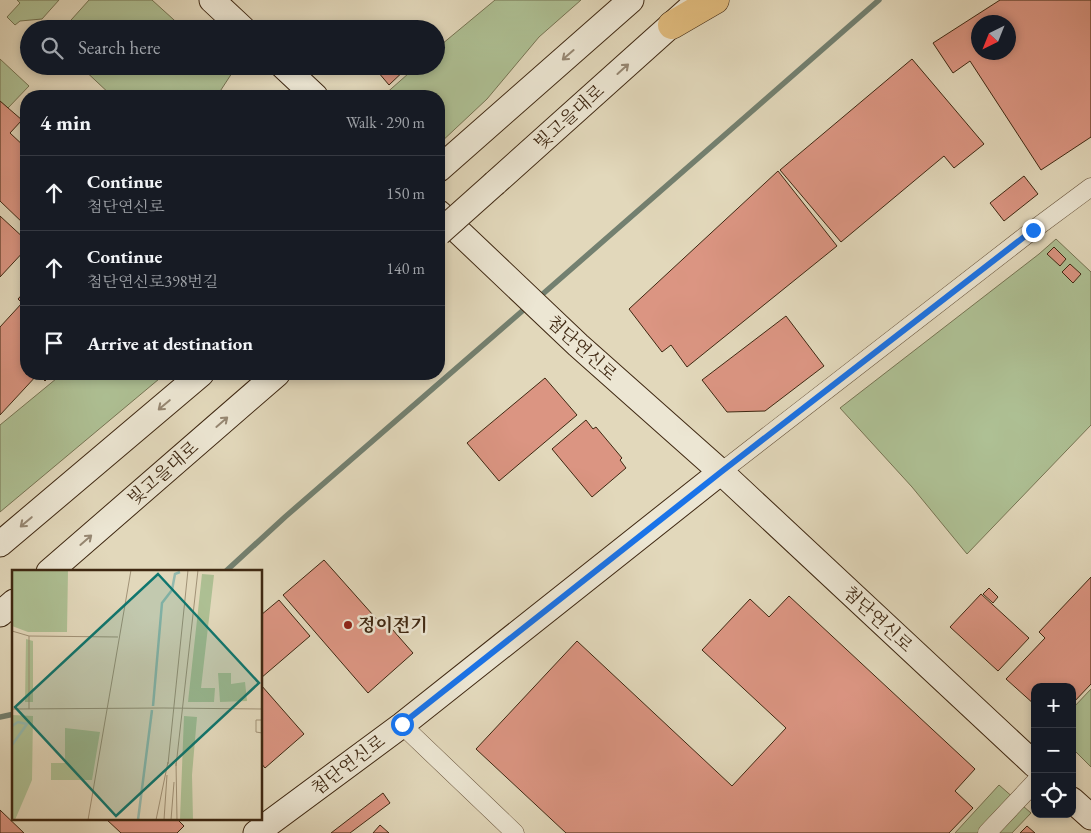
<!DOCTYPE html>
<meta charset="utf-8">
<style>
body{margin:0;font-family:"EB Garamond","Noto Serif KR",serif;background:#242831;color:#f1f3f6}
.controls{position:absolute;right:15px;bottom:15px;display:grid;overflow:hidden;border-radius:10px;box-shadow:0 2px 8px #0003}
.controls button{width:45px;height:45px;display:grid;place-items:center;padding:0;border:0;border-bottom:1px solid #363941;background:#171b24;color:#f1f3f6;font:25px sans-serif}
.compass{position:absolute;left:971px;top:15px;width:45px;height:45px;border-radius:50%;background:#171b24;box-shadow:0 2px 8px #0003;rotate:223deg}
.stop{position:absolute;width:15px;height:15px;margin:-11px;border:4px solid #1a73e8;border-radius:50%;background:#fff}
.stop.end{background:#1a73e8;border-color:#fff;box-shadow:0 1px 5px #0008}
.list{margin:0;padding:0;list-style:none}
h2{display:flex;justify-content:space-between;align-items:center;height:65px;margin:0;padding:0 20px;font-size:21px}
h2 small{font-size:16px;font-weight:400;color:#9ea1a6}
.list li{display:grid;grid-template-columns:32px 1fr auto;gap:15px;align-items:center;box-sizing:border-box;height:75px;padding:0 20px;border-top:1px solid #363941}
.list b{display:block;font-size:19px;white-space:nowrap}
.list p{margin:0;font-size:16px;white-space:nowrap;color:#9ea1a6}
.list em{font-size:16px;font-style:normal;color:#9ea1a6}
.icon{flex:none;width:28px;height:28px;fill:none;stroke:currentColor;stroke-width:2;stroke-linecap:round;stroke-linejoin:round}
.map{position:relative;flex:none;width:1091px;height:833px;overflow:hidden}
.search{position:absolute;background:#171b24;box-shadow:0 2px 8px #0003;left:20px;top:20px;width:425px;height:55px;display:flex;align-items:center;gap:12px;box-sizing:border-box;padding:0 18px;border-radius:28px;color:#9ea1a6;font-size:19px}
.panel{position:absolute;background:#171b24;box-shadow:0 2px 8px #0003;left:20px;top:90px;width:425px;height:290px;border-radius:20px}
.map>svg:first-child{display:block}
.green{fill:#aec094;stroke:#767453}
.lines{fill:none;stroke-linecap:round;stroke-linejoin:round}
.stream{stroke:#738070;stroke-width:5.5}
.building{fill:#db9582;stroke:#3f2812;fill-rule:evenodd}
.street-casing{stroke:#68543c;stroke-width:19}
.secondary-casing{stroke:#3f2812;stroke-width:27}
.highway-casing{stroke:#3f2812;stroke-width:29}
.street{stroke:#ece6d3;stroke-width:18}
.secondary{stroke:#ece6d3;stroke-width:25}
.highway{stroke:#e1bc7e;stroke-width:28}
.secondary-bridge-casing{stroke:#3f2812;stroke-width:27;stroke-linecap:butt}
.secondary-bridge{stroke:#ece6d3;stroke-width:25}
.oneway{stroke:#968772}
.route{stroke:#1a73e8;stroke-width:6}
.poi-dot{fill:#8f2418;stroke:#ece6d3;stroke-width:2}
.labels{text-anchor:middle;stroke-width:5;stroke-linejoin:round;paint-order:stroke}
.street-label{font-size:18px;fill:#3f2812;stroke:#ece6d3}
.poi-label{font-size:18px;font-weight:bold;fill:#3f2812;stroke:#ece6d3;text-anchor:start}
.inset-river{fill:none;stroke:#95baae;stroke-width:2.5}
.inset-road{fill:none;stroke:#a19277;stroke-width:1}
.view{fill:#0f766e;fill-opacity:0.15;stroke:#0f766e;stroke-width:2.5}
.inset-edge{fill:none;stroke:#3f2812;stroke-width:2.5}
</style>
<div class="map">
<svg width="1091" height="833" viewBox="0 0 1091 833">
<rect width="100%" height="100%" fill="#e2d8bb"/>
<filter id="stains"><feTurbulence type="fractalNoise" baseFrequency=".004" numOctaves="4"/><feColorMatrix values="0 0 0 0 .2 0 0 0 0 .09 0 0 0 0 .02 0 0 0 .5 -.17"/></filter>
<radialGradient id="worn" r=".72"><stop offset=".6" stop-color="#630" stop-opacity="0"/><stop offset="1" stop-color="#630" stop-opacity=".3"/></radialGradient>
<g class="green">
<polygon points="17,0 59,0 42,19 20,21 15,25 7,17 20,3"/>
<polygon points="89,0 152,0 184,29 63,29"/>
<polygon points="495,0 581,0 539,37 487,99 439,144 439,96 383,96 417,66 436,66 436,49"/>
<polygon points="0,59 29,86 8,108 0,101"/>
<polygon points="80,66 225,66 232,73 217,96 112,96"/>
<polygon points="1056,239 1091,272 1091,425 967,554 912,487 840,408 1039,254"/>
<polygon points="62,374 165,374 0,512 0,425"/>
<polygon points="1091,689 1091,767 1072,748 1072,709"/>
<polygon points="999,785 1031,813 1012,833 955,833"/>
</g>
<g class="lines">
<g class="stream">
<polyline points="537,299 879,0"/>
<polyline points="225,572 285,517 528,306"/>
<polyline points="0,717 14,714"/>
</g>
</g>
<g class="building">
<path d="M1000,0H1091V137L1041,170L970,61L953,73L933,43ZM978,22H1008V52H978Z"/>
<polygon points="912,59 984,144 954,168 944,156 841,242 780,170"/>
<polygon points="385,66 409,66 389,85 378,72"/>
<polygon points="0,101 22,120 10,133 26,148 25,225 0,201"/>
<polygon points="778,171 837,246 687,367 671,345 662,352 629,309"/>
<polygon points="1024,176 1038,194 1004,221 990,203"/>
<polygon points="0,216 26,240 26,249 0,277"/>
<polygon points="1054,247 1066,259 1060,266 1047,254"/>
<polygon points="1070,264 1081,274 1073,283 1062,272"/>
<polygon points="26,290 26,374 52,374 45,381 38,374 0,415 0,327 22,303 18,299"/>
<polygon points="786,316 824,366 765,411 727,412 702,380"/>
<polygon points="545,378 577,415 499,481 467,443"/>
<polygon points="586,420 593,429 596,427 622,458 620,460 626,468 592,497 552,449"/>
<polygon points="324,560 381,624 385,621 413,653 368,693 283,595"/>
<polygon points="1091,577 1091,684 1072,704 1072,687 1035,687 1035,705 1006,679 1045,638 1039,632"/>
<polygon points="989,588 998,597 993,603 983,594"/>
<polygon points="981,594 1029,638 998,671 950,627"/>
<polygon points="789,596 975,769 955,791 973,808 949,833 566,833 476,749 577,641 732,786 786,728 702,650 750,599 769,617"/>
<polygon points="279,600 310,636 261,678 261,615"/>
<polygon points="261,685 304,734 265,768 261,763"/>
<polygon points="383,793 390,803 350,833 331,833"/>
<polygon points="0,810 24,833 0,833"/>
<polygon points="106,819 177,819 184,826 177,833 121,833"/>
<polygon points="380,825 389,833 373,833"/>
<polygon points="1027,826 1035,833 1020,833"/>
</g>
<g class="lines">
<g class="street-casing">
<g id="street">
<polyline points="721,472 1033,230 1091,187"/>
<polyline points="402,725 515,833"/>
<polyline points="987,833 1035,782"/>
</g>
</g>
<g class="secondary-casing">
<g id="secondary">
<polyline points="212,0 243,29"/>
<polyline points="283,66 315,96"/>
<polyline points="439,169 631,0"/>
<polyline points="495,183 688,10"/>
<polyline points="439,213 578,345 721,472 1035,765"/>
<polyline points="0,544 201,374"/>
<polyline points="49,572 277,374"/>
<polyline points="0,614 14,602"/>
<polyline points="1072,800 1091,817"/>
<polyline points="256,833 402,725 721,472"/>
</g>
</g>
<g class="highway-casing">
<polyline id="highway" points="672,25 715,0"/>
</g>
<use href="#street" class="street"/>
<use href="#secondary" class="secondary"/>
<use href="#highway" class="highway"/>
<g class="secondary-bridge-casing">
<polyline id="secondary-bridge" points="439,233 495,183"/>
</g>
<use href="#secondary-bridge" class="secondary-bridge"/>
</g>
<defs><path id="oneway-shaft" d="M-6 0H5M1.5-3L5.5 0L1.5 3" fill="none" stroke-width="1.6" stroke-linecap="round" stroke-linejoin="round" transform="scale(1.25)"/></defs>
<g class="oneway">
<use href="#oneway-shaft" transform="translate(568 55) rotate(139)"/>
<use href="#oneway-shaft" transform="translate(623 69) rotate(-42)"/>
<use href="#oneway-shaft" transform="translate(164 405) rotate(140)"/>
<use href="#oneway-shaft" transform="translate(222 422) rotate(-41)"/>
<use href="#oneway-shaft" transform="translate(26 522) rotate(140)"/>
<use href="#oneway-shaft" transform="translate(86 540) rotate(-41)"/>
</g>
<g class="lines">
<polyline class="route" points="402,724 721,472 1033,230"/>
</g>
<circle class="poi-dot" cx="348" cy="625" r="5"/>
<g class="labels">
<g class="street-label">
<text transform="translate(569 117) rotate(-42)" y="6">빛고을대로</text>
<text transform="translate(582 348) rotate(42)" y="6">첨단연신로</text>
<text transform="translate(163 473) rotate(-41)" y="6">빛고을대로</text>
<text transform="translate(878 619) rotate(43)" y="6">첨단연신로</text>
<text transform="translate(348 765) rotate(-37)" y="6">첨단연신로</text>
</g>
<g class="poi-label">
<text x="358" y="631">정이전기</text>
</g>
</g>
<g transform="translate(12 570)">
<rect width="250" height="250" fill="#e2d8bb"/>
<path d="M0,0H56L55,62H16L0,56ZM190,4L202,5L189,118H203L202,132H176ZM14,69L21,71V132H13ZM206,103H219V114L233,112L235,131L208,132ZM0,145L21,146L20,210L3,250H0ZM172,146L185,147L180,205L181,250H168ZM53,158L88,162L80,210H39V193H53Z" fill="#aec094"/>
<path class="inset-river" d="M141,136L150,33L160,20L163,4L168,2M0,156L6,152L15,154L0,175M126,250L140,140"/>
<path class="inset-road" d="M0,61L17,66L106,67M17,66V139M151,138L250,139M0,139L151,138M250,150H244V162L250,163M164,193L165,250M156,194L176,0M164,196L186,0M76,250L119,0M144,250L156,192M152,250L155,205M159,250L162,212"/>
<path class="view" d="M146,4L247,113L104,246L3,137Z"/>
<rect width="250" height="250" class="inset-edge"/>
</g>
<rect width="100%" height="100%" filter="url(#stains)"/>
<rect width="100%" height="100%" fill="url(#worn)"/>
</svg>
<div class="controls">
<button>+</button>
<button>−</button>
<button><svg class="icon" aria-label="locate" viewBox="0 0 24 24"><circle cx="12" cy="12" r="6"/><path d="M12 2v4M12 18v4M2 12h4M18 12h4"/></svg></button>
</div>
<svg class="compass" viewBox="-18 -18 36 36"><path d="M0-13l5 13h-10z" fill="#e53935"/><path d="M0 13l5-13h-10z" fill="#9ea1a6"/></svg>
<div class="stop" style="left:402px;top:724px"></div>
<div class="stop end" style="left:1033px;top:230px"></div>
<div class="search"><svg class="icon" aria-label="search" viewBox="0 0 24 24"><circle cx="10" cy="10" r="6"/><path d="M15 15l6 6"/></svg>Search here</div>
<section class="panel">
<h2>4 min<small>Walk · 290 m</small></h2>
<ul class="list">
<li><svg class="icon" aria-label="ahead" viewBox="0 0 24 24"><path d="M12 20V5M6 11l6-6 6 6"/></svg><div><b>Continue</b><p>첨단연신로</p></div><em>150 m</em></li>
<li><svg class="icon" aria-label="ahead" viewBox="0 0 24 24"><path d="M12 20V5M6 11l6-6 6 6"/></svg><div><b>Continue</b><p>첨단연신로398번길</p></div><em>140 m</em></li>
<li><svg class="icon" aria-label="arrive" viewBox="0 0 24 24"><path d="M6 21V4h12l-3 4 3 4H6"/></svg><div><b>Arrive at destination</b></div></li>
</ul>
</section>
</div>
